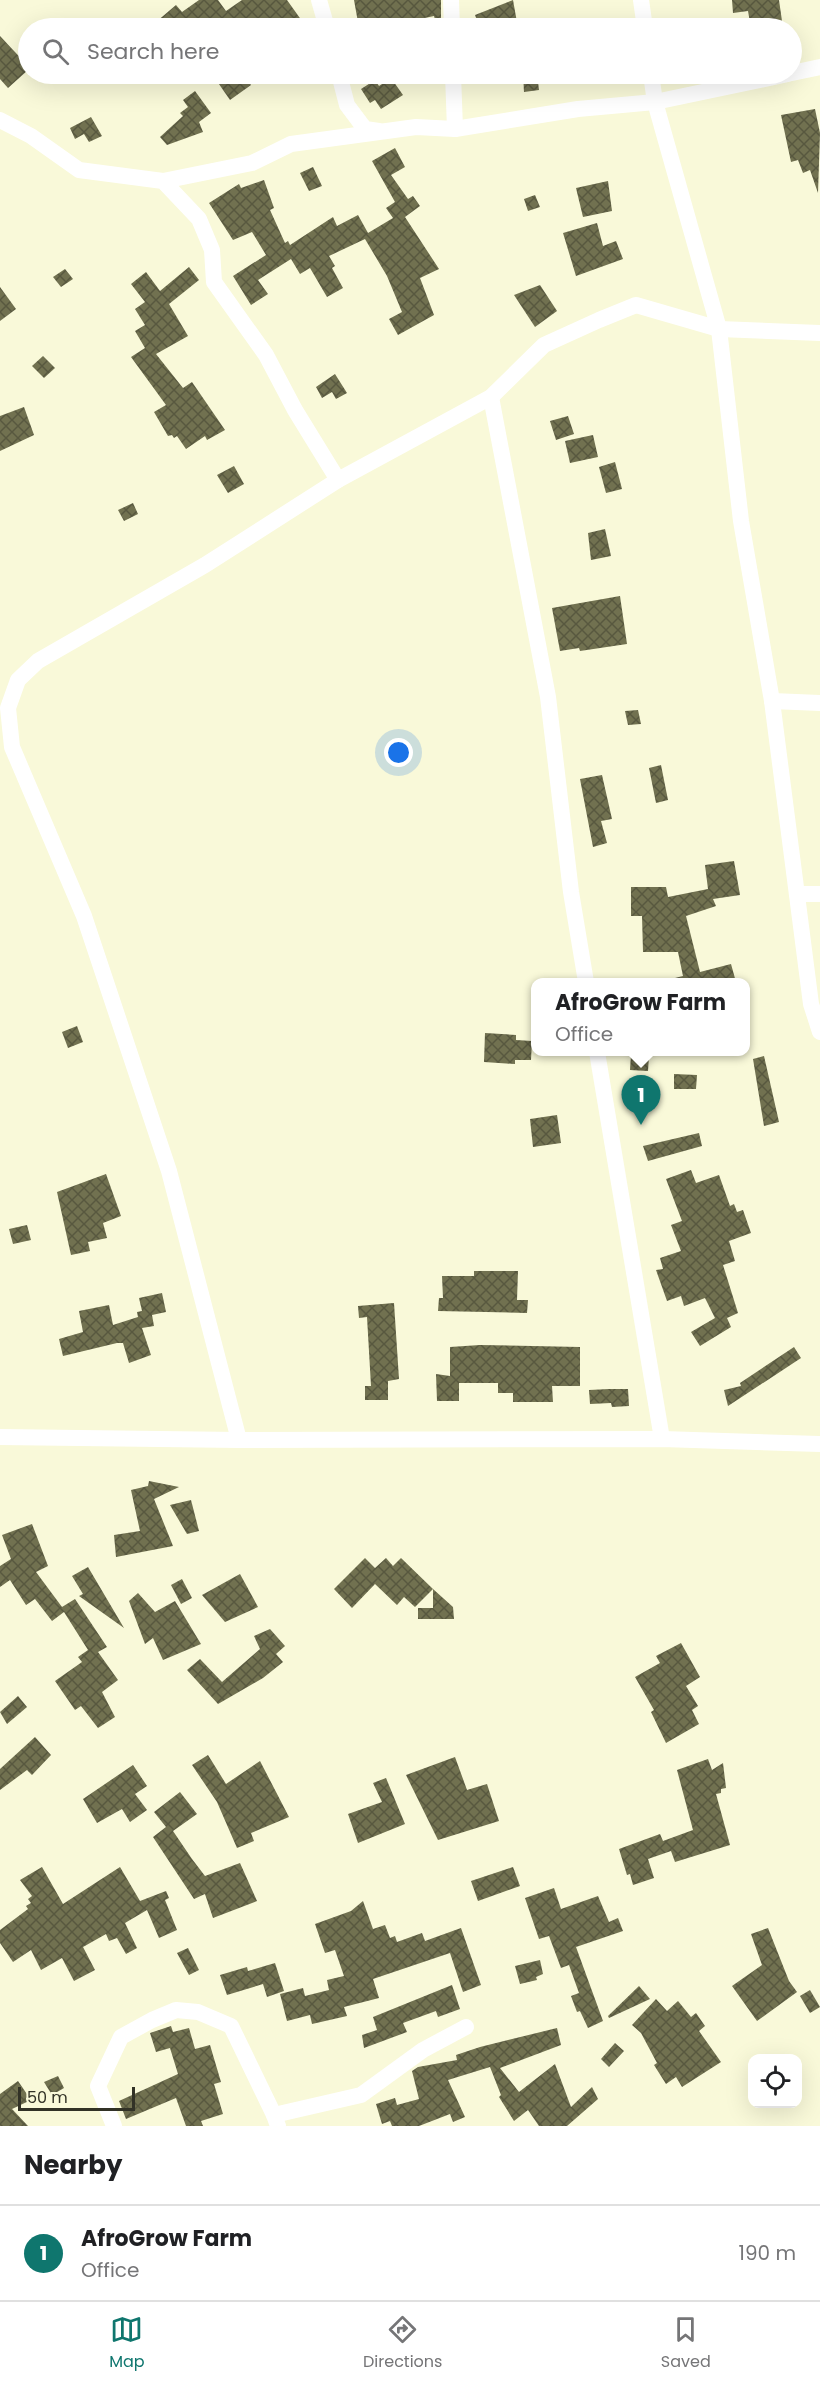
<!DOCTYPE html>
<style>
body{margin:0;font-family:Poppins,sans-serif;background:#f6f6f6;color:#202124}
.controls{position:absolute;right:18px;bottom:18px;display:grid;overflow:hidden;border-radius:12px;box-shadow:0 6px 24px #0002}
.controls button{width:54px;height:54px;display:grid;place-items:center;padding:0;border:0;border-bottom:2px solid #e0e0e0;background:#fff;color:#202124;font:30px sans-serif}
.scale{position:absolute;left:18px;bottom:15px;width:117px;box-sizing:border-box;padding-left:6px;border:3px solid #323226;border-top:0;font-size:16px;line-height:21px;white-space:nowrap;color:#323226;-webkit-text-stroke:4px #f9f9d9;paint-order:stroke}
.you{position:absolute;left:399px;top:753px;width:21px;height:21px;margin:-15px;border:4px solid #fff;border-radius:50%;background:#1a73e8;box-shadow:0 0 0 9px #1a73e833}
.badge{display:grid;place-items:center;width:39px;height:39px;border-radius:50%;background:#0f766e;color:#fff;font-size:20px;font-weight:700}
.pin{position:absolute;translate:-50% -50px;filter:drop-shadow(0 2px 3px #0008)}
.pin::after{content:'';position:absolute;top:32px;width:21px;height:18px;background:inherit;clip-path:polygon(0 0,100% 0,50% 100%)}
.popup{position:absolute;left:531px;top:978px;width:219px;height:78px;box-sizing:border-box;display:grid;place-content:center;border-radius:12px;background:#fff;filter:drop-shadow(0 2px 4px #0005);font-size:20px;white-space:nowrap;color:#757577}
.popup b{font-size:22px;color:#202124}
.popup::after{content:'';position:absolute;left:50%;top:100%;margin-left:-12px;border:12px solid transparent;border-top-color:#fff}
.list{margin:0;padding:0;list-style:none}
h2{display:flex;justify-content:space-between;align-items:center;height:78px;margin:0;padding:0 24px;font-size:26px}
h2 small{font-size:20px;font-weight:400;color:#757577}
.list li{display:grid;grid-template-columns:39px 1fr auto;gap:18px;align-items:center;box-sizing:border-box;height:96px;padding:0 24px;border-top:2px solid #e0e0e0}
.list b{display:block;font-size:22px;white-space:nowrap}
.list p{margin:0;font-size:20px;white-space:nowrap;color:#757577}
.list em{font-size:20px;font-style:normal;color:#757577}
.icon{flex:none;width:33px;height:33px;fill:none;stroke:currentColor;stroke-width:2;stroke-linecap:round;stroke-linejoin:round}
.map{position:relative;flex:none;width:820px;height:2126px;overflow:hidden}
.search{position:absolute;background:#fff;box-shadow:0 6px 24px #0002;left:18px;right:18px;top:18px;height:66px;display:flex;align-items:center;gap:15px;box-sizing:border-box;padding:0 21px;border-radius:33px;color:#757577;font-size:22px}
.sheet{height:174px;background:#fff}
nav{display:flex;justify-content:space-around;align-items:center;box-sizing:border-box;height:84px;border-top:2px solid #e0e0e0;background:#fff;font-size:16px;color:#757577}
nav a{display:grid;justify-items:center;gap:3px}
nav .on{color:#0f766e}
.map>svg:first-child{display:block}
.building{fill:url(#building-cross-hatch)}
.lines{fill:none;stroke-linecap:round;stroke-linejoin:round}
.street{stroke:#fff;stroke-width:16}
</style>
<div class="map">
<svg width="820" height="2126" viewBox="0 0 820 2126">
<defs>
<pattern id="building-cross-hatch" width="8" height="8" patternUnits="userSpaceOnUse" patternTransform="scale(1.5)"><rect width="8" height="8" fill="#717150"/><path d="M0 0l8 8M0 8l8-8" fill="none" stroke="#58583f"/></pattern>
</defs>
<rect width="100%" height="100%" fill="#f9f9d9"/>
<g class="building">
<polygon points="199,0 218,0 226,11 242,0 287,0 307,28 149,28 176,5 182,12"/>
<polygon points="354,0 441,0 441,26 437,27 434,16 378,28 359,28"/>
<polygon points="513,0 518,28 480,28 475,15"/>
<polygon points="732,0 779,0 783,28 751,28 748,11 733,13"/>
<polygon points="0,36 28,66 28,70 8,88 0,79"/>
<polygon points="212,74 243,74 251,85 230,100"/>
<polygon points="523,74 537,74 539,90 524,92"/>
<polygon points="391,78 403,95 381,109 375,100 370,103 361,89 375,80 379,86"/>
<polygon points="195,91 211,113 199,122 203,132 167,145 160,137 183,116 180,113 188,107 183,100"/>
<polygon points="815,109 820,133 818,193 810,170 803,173 798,160 791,162 781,115"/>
<polygon points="91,117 102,136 89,142 84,134 75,139 70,128"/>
<polygon points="395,148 405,167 391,175 408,199 413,196 420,206 405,217 439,269 420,278 434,315 398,335 389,319 402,312 387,276 365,239 329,256 335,266 332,268 343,288 327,297 310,268 300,274 291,259 258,280 268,294 251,305 233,276 266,255 252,232 233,240 209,203 239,184 241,188 264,180 274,208 270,210 285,243 288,241 290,245 333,217 337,226 358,215 368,233 393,218 386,208 395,202 372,161"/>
<polygon points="313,167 322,186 309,191 300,173"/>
<polygon points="608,181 612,211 583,217 576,188"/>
<polygon points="535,195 540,207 528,211 524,199"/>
<polygon points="597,223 603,246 616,241 623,259 576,276 563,233"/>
<polygon points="189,267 199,280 169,304 188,336 156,354 183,388 192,382 225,430 207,440 205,436 186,449 177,436 174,438 172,435 168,436 154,412 166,405 131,357 145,348 135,331 145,325 135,309 145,302 131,284 146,272 160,291"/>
<polygon points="65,269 73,279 61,287 53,277"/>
<polygon points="540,285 557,311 535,327 514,295"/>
<polygon points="0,287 16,309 0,321"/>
<polygon points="43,356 55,368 44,378 32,366"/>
<polygon points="335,374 347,393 336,399 332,392 322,398 316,387"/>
<polygon points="24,407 34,435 0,451 0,416"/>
<polygon points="568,416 574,434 556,440 550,421"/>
<polygon points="593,435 598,457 570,463 565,441"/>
<polygon points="615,462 622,489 606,493 599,467"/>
<polygon points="234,466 244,484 228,493 217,475"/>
<polygon points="133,503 138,514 124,521 118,510"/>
<polygon points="605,529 611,556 591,560 588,533"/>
<polygon points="620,596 627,644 580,651 579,648 560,651 552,608"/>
<polygon points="638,710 641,724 628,725 625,711"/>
<polygon points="661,765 668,800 656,803 649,768"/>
<polygon points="602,775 612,819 601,821 607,843 593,847 580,779"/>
<polygon points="734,861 740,895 713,899 716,906 686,916 700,972 731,964 736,982 675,982 675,978 683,976 678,952 643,952 642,916 631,916 631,887 666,887 668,897 708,889 705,865"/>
<polygon points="77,1026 83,1042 68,1048 62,1032"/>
<polygon points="485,1033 516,1035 516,1040 532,1041 531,1060 515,1060 515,1064 484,1062"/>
<polygon points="631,1054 649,1056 648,1071 630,1070"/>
<polygon points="764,1056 779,1122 764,1126 753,1059"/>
<polygon points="674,1074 697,1075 696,1089 674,1089"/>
<polygon points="557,1115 561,1143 533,1147 530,1119"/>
<polygon points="699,1133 702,1146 648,1161 643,1146"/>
<polygon points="691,1170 696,1183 719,1175 730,1206 734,1204 737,1212 743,1210 751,1233 729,1241 735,1261 723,1265 738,1313 727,1318 731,1327 700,1346 691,1332 715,1318 705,1298 684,1306 681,1296 667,1301 656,1270 663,1269 660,1258 681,1251 671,1225 682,1221 666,1179"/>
<polygon points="106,1174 121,1216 103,1223 107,1238 88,1242 90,1251 71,1255 57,1192"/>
<polygon points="27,1225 31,1240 13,1244 9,1229"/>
<polygon points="474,1271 518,1271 517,1300 528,1300 527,1313 438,1311 439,1298 443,1298 442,1276 474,1276"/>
<polygon points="162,1293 166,1312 152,1315 154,1326 142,1328 151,1355 129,1363 123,1343 117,1343 63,1356 59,1339 83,1332 79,1311 109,1305 113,1325 138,1317 137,1312 142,1311 139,1298"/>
<polygon points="394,1303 399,1379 388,1381 388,1400 365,1400 365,1386 371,1386 367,1317 359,1318 358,1306"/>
<polygon points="480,1345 580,1347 580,1386 552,1386 553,1402 513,1402 513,1393 498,1393 498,1383 459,1383 459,1401 437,1401 436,1374 450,1376 450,1347"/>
<polygon points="794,1347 801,1358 728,1406 724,1390 741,1386 740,1383"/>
<polygon points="609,1389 628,1389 629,1406 612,1407 611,1403 590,1404 589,1390"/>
<polygon points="149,1481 179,1487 154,1499 173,1546 116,1557 114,1535 140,1531 131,1490 148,1486"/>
<polygon points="191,1500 199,1531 187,1534 170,1505"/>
<polygon points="32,1524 48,1566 36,1572 62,1607 75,1599 107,1647 98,1652 118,1680 102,1692 115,1717 98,1728 81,1706 75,1710 55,1681 82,1662 78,1657 88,1650 64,1612 52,1621 35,1599 26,1605 10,1580 0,1587 0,1566 11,1559 2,1535"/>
<polygon points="365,1558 375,1568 386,1558 393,1566 401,1558 433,1589 415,1607 404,1597 397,1605 375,1584 352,1608 334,1589"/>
<polygon points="88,1567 124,1628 79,1596 83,1594 72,1576"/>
<polygon points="240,1574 258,1607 225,1622 202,1595"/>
<polygon points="182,1579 192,1598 181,1604 171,1585"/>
<polygon points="433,1589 453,1607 454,1619 418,1619 418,1608 433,1608"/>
<polygon points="138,1593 155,1612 175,1601 201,1644 163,1660 153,1638 145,1644 129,1601"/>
<polygon points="270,1629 285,1646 276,1654 283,1662 263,1678 218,1704 187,1670 200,1659 222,1682 260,1649 254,1636"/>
<polygon points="681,1643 700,1677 686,1686 698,1706 692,1710 699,1724 666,1743 651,1712 654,1710 635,1677 660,1663 656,1656"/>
<polygon points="18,1696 27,1707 7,1724 0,1712"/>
<polygon points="35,1737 51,1755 32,1775 27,1770 0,1790 0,1769"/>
<polygon points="208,1755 226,1784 260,1761 289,1817 251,1833 254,1841 237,1848 217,1802 192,1765"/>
<polygon points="455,1757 467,1790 487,1784 499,1821 438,1840 406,1775"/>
<polygon points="708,1759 712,1770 723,1763 726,1788 721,1789 721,1793 716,1794 730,1845 675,1862 671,1851 648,1859 654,1878 633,1885 630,1874 627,1875 619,1849 660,1834 663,1841 693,1830 677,1770"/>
<polygon points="133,1765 147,1786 135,1794 147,1810 130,1822 122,1809 97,1823 83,1799"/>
<polygon points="386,1778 405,1824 358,1843 348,1814 382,1802 373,1783"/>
<polygon points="180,1792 197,1814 173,1831 192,1859 205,1876 240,1863 257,1901 213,1918 205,1894 194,1899 153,1837 166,1827 154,1812"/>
<polygon points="42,1867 63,1904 120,1867 140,1901 166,1891 169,1898 165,1900 177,1930 159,1938 147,1910 125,1923 137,1948 126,1954 117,1938 109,1941 106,1934 83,1947 95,1970 74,1981 62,1958 41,1970 31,1950 13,1962 0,1943 0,1930 28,1909 26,1906 31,1903 28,1899 32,1896 20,1880"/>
<polygon points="513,1867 520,1886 478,1901 471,1881"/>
<polygon points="554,1888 561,1909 598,1896 609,1922 618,1918 623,1931 576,1947 603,2021 588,2028 580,2011 577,2012 571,1996 579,1993 569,1965 561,1968 549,1936 539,1939 525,1898"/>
<polygon points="363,1901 373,1929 385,1925 390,1938 395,1936 397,1942 422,1933 425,1941 461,1928 481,1985 463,1992 450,1953 373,1979 379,1998 344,2007 347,2016 312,2024 310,2015 287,2021 280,1994 303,1988 305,1996 329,1990 327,1980 344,1976 335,1950 325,1953 315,1924 351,1911"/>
<polygon points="768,1928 789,1981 797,1992 757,2021 732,1986 762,1965 751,1934"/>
<polygon points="188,1948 199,1970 189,1975 177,1953"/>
<polygon points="540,1960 543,1974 536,1977 537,1980 520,1984 515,1966"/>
<polygon points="275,1963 284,1991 267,1997 263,1984 227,1995 220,1975 247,1967 248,1971"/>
<polygon points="452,1985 460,2009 438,2017 436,2011 403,2023 407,2032 364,2048 362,2035 377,2030 373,2017"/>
<polygon points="639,1986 650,1999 609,2018 608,2016"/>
<polygon points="810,1990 820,2007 810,2013 800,1996"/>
<polygon points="656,1999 667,2011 678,2001 691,2017 696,2013 705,2026 699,2031 721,2062 682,2087 676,2077 666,2084 654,2065 657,2063 641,2033 632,2025"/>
<polygon points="171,2026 173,2032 189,2028 195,2049 210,2045 221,2082 214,2084 223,2114 201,2121 203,2126 186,2126 176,2098 126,2119 119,2101 178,2074 170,2048 156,2052 150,2033"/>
<polygon points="557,2028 561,2045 500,2068 519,2092 555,2064 571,2107 592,2087 598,2099 567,2126 539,2126 528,2110 514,2121 499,2097 501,2095 490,2067 448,2080 465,2117 453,2122 450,2114 419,2126 392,2126 390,2121 382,2124 376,2104 395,2098 397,2105 419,2099 412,2071 418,2067 457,2060 456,2055 480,2047"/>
<polygon points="615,2043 624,2051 609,2067 601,2059"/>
<polygon points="58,2076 64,2088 52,2095 44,2082"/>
<polygon points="18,2081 31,2100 12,2109 28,2126 0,2126 0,2094"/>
</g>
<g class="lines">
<g class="street">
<polyline points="319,0 327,28"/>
<polyline points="451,0 452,28"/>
<polyline points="641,0 645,28"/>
<polyline points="792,73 820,67"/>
<polyline points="339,74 347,105 365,129 379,131"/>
<polyline points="453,74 455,129"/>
<polyline points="651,74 655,102 719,329 741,521 772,701 811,1004 820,1032"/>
<polyline points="0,120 31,136 79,170 163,181 199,219 212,250 214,282 266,355 295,410 338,480"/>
<polyline points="163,181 252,163 291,144 416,127 455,129 578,109 655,102 788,74"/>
<polyline points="491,397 548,697 571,892 586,982"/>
<polyline points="772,701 820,703"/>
<polyline points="797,894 820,894"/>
<polyline points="597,1052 662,1439"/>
<polyline points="0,1437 239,1440 662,1439 820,1444"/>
<polyline points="239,1440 169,1171 84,916 12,747 8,708 18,680 38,661 205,565 338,480 491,397 544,345 599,320 636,305 719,329 820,333"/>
<polyline points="114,2126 98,2086 121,2037 152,2020 176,2010 198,2012 231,2026 274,2115"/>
<polyline points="278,2126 274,2115 361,2095 423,2050 466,2027"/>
</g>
</g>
</svg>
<div class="controls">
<button><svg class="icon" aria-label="locate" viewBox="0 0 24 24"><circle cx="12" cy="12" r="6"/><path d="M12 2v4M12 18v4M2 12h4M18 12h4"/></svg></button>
</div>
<div class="scale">50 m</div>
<div class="you"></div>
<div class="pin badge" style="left:641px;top:1125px">1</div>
<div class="popup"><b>AfroGrow Farm</b>Office</div>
<div class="search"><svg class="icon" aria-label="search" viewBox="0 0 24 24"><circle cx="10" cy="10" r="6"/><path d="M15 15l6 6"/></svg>Search here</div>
</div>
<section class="sheet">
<h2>Nearby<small></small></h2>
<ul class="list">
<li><span class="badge">1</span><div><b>AfroGrow Farm</b><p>Office</p></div><em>190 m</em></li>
</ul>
</section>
<nav>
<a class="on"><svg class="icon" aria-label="map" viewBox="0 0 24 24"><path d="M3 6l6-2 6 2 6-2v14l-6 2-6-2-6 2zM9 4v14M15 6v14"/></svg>Map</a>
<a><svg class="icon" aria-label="directions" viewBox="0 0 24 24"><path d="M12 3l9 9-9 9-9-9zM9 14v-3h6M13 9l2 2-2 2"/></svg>Directions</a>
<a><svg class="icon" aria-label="saved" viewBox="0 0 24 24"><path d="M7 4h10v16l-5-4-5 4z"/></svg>Saved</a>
</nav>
